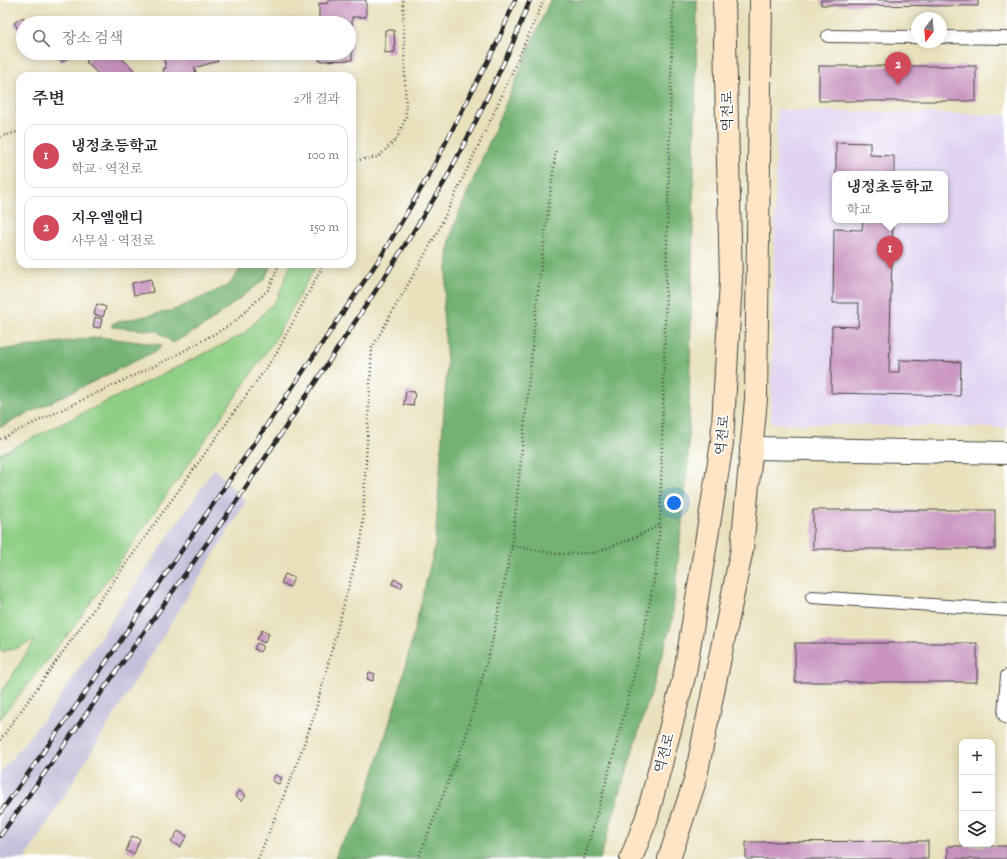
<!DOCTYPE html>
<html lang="ko">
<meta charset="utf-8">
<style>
body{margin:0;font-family:"Sorts Mill Goudy","Noto Serif KR",serif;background:#f7f7f7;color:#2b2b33}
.controls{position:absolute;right:12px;bottom:12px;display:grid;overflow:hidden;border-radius:8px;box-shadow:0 2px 10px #0003}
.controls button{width:36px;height:36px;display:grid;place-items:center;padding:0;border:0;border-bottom:1px solid #e1e1e2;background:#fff;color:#2b2b33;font:20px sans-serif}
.compass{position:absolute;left:911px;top:12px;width:36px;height:36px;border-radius:50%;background:#fff;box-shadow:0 2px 10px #0003;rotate:196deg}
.you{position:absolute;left:674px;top:503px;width:14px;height:14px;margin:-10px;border:3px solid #fff;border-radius:50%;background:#1a73e8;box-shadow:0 0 0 6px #1a73e833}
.badge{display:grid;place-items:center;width:26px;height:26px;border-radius:50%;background:#d1495b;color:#fff;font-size:13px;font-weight:700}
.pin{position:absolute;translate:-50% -33px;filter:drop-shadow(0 1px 2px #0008)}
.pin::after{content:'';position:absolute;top:21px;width:14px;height:12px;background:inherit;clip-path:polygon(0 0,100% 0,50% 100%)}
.popup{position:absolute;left:832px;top:171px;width:116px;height:52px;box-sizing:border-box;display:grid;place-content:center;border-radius:8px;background:#fff;filter:drop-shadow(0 1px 3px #0005);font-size:13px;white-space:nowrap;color:#7c7c81}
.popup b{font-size:15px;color:#2b2b33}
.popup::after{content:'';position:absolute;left:50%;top:100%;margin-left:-8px;border:8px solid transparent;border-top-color:#fff}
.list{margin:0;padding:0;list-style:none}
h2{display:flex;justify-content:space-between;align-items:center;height:52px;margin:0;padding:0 16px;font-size:17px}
h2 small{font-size:13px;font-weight:400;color:#7c7c81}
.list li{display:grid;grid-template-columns:26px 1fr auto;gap:12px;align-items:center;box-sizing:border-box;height:64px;margin:0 8px 8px;padding:0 8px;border:1px solid #e1e1e2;border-radius:12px}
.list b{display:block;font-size:15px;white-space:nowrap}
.list p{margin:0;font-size:13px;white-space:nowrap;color:#7c7c81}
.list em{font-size:13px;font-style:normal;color:#7c7c81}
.icon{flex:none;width:22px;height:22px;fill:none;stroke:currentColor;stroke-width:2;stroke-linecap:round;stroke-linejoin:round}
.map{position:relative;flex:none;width:1007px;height:859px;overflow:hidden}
.search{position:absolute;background:#fff;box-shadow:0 2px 10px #0003;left:16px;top:16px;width:340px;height:44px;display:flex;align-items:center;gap:10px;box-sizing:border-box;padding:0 14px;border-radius:22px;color:#7c7c81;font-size:15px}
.panel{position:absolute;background:#fff;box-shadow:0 2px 10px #0003;left:16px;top:72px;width:340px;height:196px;border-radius:12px}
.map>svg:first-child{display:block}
.built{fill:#e1d4f3;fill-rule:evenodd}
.industrial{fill:#c5c0da}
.green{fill:#8fcf85;stroke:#5d7d58}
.forest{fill:#73b272;stroke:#4f6e4e}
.building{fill:#c893bf}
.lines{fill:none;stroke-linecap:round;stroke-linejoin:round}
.service-casing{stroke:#474641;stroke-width:14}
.minor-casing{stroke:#474641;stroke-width:24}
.secondary-casing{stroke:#474641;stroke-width:24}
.path{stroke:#474641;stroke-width:2.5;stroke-dasharray:1 3;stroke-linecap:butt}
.service{stroke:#fff;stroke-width:12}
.minor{stroke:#fff;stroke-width:22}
.secondary{stroke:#fde5c5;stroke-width:22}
.rail-casing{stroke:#2b2b2b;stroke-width:4.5}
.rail{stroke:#fff;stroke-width:3;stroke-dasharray:9;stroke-linecap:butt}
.labels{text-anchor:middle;stroke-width:3.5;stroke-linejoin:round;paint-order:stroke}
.street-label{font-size:14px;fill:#2b2b2b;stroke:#fff}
</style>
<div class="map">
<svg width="1007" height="859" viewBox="0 0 1007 859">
<rect width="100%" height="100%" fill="#fff"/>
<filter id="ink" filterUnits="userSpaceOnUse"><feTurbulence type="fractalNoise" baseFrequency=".025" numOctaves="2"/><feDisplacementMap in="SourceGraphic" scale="8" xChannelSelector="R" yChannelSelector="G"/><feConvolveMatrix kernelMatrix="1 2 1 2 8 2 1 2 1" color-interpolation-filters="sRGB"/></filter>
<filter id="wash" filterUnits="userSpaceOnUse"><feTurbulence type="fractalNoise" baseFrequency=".012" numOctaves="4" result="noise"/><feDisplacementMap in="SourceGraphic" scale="16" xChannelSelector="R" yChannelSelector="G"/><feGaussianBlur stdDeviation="0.9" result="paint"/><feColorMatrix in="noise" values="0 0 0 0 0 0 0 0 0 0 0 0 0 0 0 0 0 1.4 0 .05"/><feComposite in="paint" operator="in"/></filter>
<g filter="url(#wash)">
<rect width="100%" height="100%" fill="#e8e1bc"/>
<path class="built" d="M777,110L1007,115V428L771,423ZM835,174H945V220H835Z"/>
<polygon class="industrial" points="214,469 246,502 25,859 0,859 0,773 51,710"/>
<polygon class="green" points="291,264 314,264 314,269 274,341 187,466 76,624 0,719 0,694 35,640 17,648 0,652 0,454 244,334 277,299"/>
<g class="forest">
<polygon points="550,0 697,0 697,23 688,464 672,622 600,859 335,859 340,844 358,824 399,692 435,546 447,363 443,312 450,239 458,215"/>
<polygon points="244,264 271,264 265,279 207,324 173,343 157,331 111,327 113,323 174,310 229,285"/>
<polygon points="100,337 162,345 158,350 0,427 0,350"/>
</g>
<g id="blocks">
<g class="building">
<polygon points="328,0 366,0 366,17 352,17 352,60 319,61 319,53 349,53 349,23 319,23 319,4 328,3"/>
<polygon points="821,0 978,0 978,6 821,5"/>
<polygon points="23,17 26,23 23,23 23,30 20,32 14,23"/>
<polygon points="385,30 394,30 395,52 385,53"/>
<polygon points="54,53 73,53 62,62"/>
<polygon points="95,53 116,53 136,72 132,76 100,76 86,62"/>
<polygon points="162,53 216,53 218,61 194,68 196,72 182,76 165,76 163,69 166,68"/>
<polygon points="248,53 265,53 251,60"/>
<rect x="819" y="66" width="157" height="35"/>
<polygon points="836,142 870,143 870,155 894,156 894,174 836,174"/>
<polygon points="863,220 893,220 889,372 899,372 899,360 961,362 960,396 831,393 832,326 858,327 859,303 833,303 834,229 862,230"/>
<polygon points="151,279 153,292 134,295 132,283"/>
<polygon points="97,304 106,307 103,317 94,314"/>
<polygon points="95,317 102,319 100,328 93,327"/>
<polygon points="406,391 415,392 413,406 404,405"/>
<rect x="813" y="510" width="182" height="39"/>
<polygon points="285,574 294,578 290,587 281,583"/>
<polygon points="394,579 403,583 401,588 392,584"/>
<polygon points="262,630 269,634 264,643 257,639"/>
<polygon points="257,643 263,646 260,652 254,649"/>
<rect x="795" y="643" width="182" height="39"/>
<polygon points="369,672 375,674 373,681 367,679"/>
<polygon points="275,775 282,778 279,784 272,781"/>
<polygon points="239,790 246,796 242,801 235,796"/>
<polygon points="178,831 187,836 180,847 171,842"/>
<polygon points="132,836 140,839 134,854 126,851"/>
<polygon points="928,841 928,859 746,859 746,842"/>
<rect x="948" y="846" width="59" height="13"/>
</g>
</g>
</g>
<g filter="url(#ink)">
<use href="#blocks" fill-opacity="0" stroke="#474641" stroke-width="1"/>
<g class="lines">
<g class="service-casing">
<g id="service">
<polyline points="828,36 917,37"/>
<polyline points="941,37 1007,38"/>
<polyline points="812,597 1007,610"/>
<polyline points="1007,676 1004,715 1007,718"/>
</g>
</g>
<g class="minor-casing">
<polyline id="minor" points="751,448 1007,453"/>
</g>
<g class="secondary-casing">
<g id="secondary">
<polyline points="631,859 647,817 685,673 722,443 731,280 724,0"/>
<polyline points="669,859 695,781 742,549 756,399 761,0"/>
</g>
</g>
<g class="path">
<polyline points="0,137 20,131"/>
<polyline points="352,161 378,157 396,140 406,118 403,0"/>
<polyline points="0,439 173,357 232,324 269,289 279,264"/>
<polyline points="512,546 558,554 594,553 631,539 660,525"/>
<polyline points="0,740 276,354 320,271 321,264"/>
<polyline points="258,859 296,766 314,716 362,537 372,348 436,235 493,115 544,0"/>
<polyline points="418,859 464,742 491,647 512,546 539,282 556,149"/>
<path d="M584,859C610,769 636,678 653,585C657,565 658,545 660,525L673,0"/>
</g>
<use href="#service" class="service"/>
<use href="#minor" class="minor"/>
<use href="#secondary" class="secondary"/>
<g class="rail-casing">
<g id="rail">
<polyline points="0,813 81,699 382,255 429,175 498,41 515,0"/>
<polyline points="0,836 236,502 388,272 445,181 476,121 512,45 530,0"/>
</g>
</g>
<use href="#rail" class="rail"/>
</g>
</g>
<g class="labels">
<g class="street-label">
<text transform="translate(727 111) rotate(-91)" y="5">역전로</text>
<text transform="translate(722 435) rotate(-85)" y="5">역전로</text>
<text transform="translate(664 753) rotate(-75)" y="5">역전로</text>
</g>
</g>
</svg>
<div class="controls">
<button>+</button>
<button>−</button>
<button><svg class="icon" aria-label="layers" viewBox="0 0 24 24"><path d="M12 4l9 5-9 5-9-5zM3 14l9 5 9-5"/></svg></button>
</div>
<svg class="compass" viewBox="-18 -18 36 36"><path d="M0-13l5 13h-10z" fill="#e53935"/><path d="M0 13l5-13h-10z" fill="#7c7c81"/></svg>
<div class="you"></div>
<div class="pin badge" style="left:890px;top:269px">1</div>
<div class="popup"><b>냉정초등학교</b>학교</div>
<div class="pin badge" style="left:898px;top:85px">2</div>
<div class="search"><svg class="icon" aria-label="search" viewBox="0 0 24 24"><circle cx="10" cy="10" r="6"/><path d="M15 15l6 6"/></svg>장소 검색</div>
<section class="panel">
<h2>주변<small>2개 결과</small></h2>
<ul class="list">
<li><span class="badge">1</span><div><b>냉정초등학교</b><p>학교 · 역전로</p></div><em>100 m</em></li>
<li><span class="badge">2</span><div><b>지우엘앤디</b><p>사무실 · 역전로</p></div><em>150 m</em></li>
</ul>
</section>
</div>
